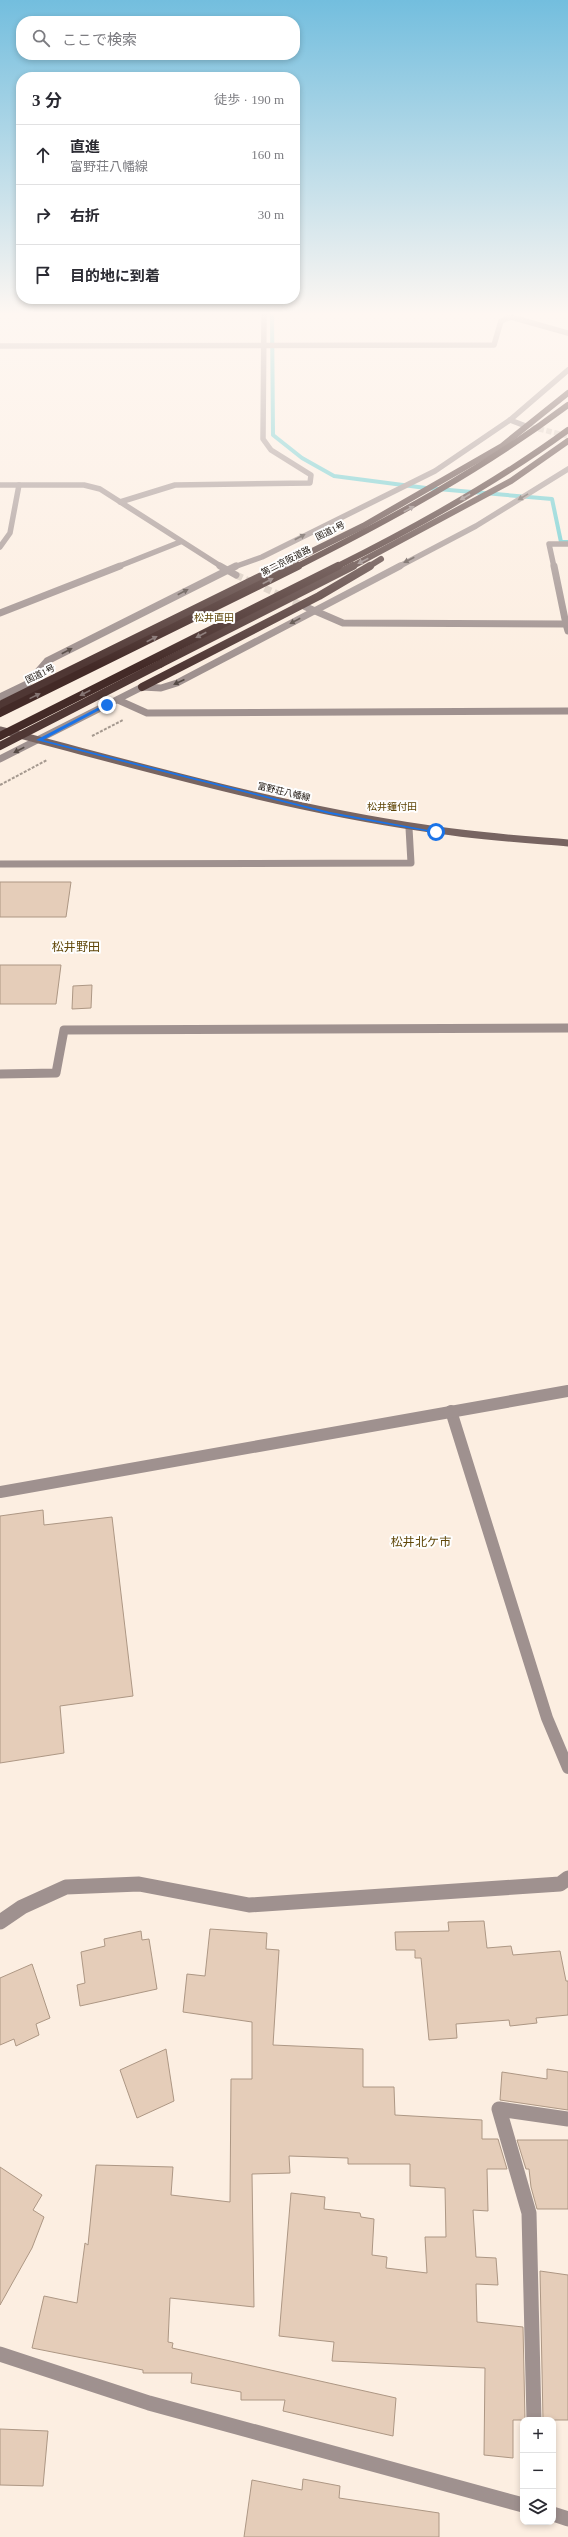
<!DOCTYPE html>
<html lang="ja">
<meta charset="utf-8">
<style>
body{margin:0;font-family:"Times New Roman","Noto Sans JP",serif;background:#f7f7f7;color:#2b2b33}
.controls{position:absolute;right:12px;bottom:12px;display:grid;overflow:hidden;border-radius:8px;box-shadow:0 2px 6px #0003}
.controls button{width:36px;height:36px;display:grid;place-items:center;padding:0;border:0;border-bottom:1px solid #e1e1e2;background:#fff;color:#2b2b33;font:20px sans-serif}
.stop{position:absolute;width:12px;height:12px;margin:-9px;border:3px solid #1a73e8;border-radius:50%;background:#fff}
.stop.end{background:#1a73e8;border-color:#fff;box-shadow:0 1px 4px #0008}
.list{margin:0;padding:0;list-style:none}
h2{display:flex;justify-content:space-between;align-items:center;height:52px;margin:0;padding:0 16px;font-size:17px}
h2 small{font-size:13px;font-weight:400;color:#7c7c81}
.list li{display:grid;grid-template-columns:26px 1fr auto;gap:12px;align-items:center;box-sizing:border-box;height:60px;padding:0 16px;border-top:1px solid #e1e1e2}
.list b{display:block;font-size:15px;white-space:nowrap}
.list p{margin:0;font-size:13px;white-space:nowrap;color:#7c7c81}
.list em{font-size:13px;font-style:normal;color:#7c7c81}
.icon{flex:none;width:22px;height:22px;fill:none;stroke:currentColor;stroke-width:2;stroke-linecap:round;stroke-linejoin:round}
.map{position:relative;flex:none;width:568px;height:2537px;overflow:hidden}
.search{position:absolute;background:#fff;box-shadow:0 2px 6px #0003;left:16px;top:16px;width:284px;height:44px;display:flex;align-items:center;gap:10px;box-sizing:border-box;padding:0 14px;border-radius:16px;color:#7c7c81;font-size:15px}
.panel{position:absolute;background:#fff;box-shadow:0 2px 6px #0003;left:16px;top:72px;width:284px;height:232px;border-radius:16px}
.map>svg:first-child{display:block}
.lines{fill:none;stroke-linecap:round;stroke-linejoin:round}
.stream{stroke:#65ccd0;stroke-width:4}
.building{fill:#e5cdb9;stroke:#ad9784}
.minor-tunnel{stroke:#dacdc1;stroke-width:7;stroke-dasharray:7 3.5;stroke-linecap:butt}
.tertiary-tunnel{stroke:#dacdc1;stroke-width:5.5;stroke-dasharray:5.5 2.5;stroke-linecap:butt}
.path{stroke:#a5998f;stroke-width:2;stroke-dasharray:3 1.5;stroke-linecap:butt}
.service{stroke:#9f918f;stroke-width:15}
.minor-far4{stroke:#9f918f;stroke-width:5.5}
.minor-far3{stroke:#9f918f;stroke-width:7}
.minor-far2{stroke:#9f918f;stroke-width:9}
.minor-far1{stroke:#9f918f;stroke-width:12}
.minor{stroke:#9f918f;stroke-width:15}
.tertiary-far1{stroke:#9f918f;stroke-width:5.5}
.tertiary{stroke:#9f918f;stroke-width:15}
.secondary{stroke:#776461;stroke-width:7}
.trunk-far1{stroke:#4f3734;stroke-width:6}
.trunk{stroke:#4f3734;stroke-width:8}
.trunk-bridge{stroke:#4f3734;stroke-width:8}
.motorway-bridge-far1{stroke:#432a27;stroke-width:6}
.motorway-bridge{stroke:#432a27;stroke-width:8}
.oneway{fill:#847472}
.oneway2{fill:#564b46}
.oneway3{fill:#8c7d7b}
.route{fill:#1a73e8}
.labels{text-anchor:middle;stroke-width:4;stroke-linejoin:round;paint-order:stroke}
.far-street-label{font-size:9px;fill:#1a120b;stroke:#fefefe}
.far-neighbourhood-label{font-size:10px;fill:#5f4608;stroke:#fefefe}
.neighbourhood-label{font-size:12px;fill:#5f4608;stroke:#fefefe}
</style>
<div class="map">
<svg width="568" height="2537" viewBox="0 0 568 2537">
<rect width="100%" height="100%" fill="#fceee1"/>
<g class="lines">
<polyline class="stream" points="272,312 273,435 302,458 334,476 426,488 552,499 561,542 568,542"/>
</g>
<g class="building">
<polygon points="0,882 71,882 66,917 0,917"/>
<polygon points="0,965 61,965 56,1004 0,1004"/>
<polygon points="92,985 91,1008 72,1009 73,986"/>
<polygon points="43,1510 44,1525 112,1517 133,1696 60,1706 64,1753 0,1763 0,1516"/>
<polygon points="484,1921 487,1948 511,1946 513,1955 560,1951 566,1981 568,1981 568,2015 536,2018 537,2023 510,2026 509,2020 456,2024 457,2038 429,2040 421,1958 415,1958 415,1950 396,1950 395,1932 449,1931 448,1922"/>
<polygon points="210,1929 267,1933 266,1949 279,1950 273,2045 363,2049 363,2087 394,2087 395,2115 482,2120 482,2139 498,2139 507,2169 487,2169 488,2211 473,2210 476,2257 496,2258 498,2285 476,2284 477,2322 523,2327 525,2420 513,2420 513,2458 484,2455 485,2368 332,2361 334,2342 279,2336 291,2193 325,2197 324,2209 360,2213 361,2217 374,2219 372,2255 387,2257 386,2268 427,2273 425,2237 446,2237 445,2188 410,2186 410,2164 348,2164 348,2158 289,2156 290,2173 252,2174 254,2307 170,2298 168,2342 173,2343 172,2348 396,2398 393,2436 283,2411 285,2400 241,2400 241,2392 191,2383 192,2373 143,2373 143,2370 32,2348 44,2296 77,2303 85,2243 88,2245 96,2165 173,2167 171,2195 230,2202 231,2079 252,2079 252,2022 183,2012 187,1974 205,1976"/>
<polygon points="141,1931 142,1940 149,1939 157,1989 80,2006 77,1985 85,1983 81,1952 105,1946 104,1939"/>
<polygon points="32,1964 50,2018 36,2024 39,2035 16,2046 14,2039 0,2045 0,1978"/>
<polygon points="166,2049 174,2101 137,2118 120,2070"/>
<polygon points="547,2069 568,2072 568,2110 500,2100 502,2072 547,2079"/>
<polygon points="517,2140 568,2140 568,2209 537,2209 531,2187 529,2169 526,2169"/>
<polygon points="0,2167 42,2195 33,2210 44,2217 32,2248 0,2305"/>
<polygon points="540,2271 568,2275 568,2420 543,2420"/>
<polygon points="0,2429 48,2431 43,2486 0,2485"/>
<polygon points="303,2479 340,2486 339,2498 439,2513 439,2537 244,2537 252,2480 302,2490"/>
</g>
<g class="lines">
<polyline class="minor-tunnel" points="236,575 306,607"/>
<polyline class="tertiary-tunnel" points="523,425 568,436"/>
<g class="path">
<polyline points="92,736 123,720"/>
<polyline points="0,785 47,760"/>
</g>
<polyline class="service" points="534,2420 529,2213 499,2109 568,2119"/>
<g class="minor-far4">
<polyline points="0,346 494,345 501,321 511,317 568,333"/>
<polyline points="0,485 84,485 100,489 222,567"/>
<polyline points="120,502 175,485 310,483 311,475 271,450 263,439 264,312"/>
<polyline points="0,547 10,533 19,485"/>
<polyline points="117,567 180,542"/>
<polyline points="234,567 262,557 435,471 510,420 568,370"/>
<polyline points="398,567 476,526 568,469"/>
<polyline points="554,567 549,544 568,544"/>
</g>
<g class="minor-far3">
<polyline points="220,566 236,575"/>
<polyline points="554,566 566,624"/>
<polyline points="306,607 343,623 566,624 568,631"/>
<polyline points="0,613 120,566"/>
<polyline points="0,697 27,684 47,661 236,566"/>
<polyline points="118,700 147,713 568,711"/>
<polyline points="0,759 142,687 161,688 177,683 400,566"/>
<polyline points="0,864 411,863 409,828"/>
</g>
<polyline class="minor-far2" points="0,1074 56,1073 64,1030 568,1028"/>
<g class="minor-far1">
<polyline points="451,1411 547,1718 568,1768"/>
<polyline points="0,1492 568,1391"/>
</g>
<polyline class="minor" points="0,1922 22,1907 66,1887 139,1884 249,1905 560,1884 568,1878"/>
<polyline class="tertiary-far1" points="510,420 523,425"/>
<g class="tertiary">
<polyline points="0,2354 149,2403 523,2505"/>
<polyline points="553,2514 568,2519"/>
</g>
<path class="secondary" d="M0,730C140,766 280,807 424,828C472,836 520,839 568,843"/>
<g class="trunk-far1">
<polyline points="280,567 363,526 502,446 568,393"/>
<polyline points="351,567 511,481 568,441"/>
<polyline points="368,567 381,559"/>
</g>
<g class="trunk">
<polyline points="160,664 353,566"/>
<polyline points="142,687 319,596 370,566"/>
<polyline points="0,705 282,566"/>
</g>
<polyline class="trunk-bridge" points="0,746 160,664"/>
<g class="motorway-bridge-far1">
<path d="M296,567C391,519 483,469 568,405"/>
<path d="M336,567C416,527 496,483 568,430"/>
</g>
<g class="motorway-bridge">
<polyline points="0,713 298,566"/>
<polyline points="0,736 338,566"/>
</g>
</g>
<defs><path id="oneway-solid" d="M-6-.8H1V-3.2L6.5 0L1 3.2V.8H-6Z"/></defs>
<g class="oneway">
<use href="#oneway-solid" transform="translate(465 497) rotate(150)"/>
<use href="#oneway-solid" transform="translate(409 509) rotate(-28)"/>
<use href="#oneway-solid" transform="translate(268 581) rotate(-27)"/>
<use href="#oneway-solid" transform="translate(201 635) rotate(153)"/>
<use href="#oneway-solid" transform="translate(152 639) rotate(-27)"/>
<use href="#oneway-solid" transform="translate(85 693) rotate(153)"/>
<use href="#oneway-solid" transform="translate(35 696) rotate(-26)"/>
</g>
<g class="oneway2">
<use href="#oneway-solid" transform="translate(523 497) rotate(149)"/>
<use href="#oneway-solid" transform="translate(300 537) rotate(-28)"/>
<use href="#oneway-solid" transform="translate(409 560) rotate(153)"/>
<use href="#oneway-solid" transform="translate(183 592) rotate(-28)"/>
<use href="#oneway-solid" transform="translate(295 621) rotate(152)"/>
<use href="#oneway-solid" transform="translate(67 651) rotate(-28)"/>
<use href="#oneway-solid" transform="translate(179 682) rotate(156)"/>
<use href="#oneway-solid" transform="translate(19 750) rotate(153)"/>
</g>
<use class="oneway3" href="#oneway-solid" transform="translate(363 561) rotate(153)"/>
<linearGradient id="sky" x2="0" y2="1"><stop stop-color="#73bede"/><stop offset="0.47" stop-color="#fef7f2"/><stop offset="1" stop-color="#fef7f2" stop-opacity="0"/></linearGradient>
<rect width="568" height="667" fill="url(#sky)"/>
<polygon class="route" points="105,704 109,705 43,740 330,812 439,832 436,833 330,814 36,740"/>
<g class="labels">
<g class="far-street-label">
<text transform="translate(330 531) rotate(-26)" y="3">国道1号</text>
<text transform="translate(286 561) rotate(-27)" y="3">第二京阪道路</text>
<text transform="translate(40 674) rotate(-26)" y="3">国道1号</text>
<text transform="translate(284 792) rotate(13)" y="3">富野荘八幡線</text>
</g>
<g class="far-neighbourhood-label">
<text x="214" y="621">松井直田</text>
<text x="392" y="810">松井鐘付田</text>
</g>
<g class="neighbourhood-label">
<text x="76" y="951">松井野田</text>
<text x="421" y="1546">松井北ケ市</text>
</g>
</g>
</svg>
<div class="controls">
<button>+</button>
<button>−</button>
<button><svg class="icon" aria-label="layers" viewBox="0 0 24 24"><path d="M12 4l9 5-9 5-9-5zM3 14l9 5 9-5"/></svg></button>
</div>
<div class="stop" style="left:436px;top:832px"></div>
<div class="stop end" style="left:107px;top:705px"></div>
<div class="search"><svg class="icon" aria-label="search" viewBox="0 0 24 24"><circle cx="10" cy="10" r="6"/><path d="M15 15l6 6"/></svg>ここで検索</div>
<section class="panel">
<h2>3 分<small>徒歩 · 190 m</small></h2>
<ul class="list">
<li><svg class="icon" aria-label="ahead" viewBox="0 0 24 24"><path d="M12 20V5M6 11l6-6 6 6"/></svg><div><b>直進</b><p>富野荘八幡線</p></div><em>160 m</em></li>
<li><svg class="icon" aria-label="right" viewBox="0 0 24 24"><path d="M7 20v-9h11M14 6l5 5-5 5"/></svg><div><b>右折</b></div><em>30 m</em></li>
<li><svg class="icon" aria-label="arrive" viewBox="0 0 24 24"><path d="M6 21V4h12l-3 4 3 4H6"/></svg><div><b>目的地に到着</b></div></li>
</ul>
</section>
</div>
